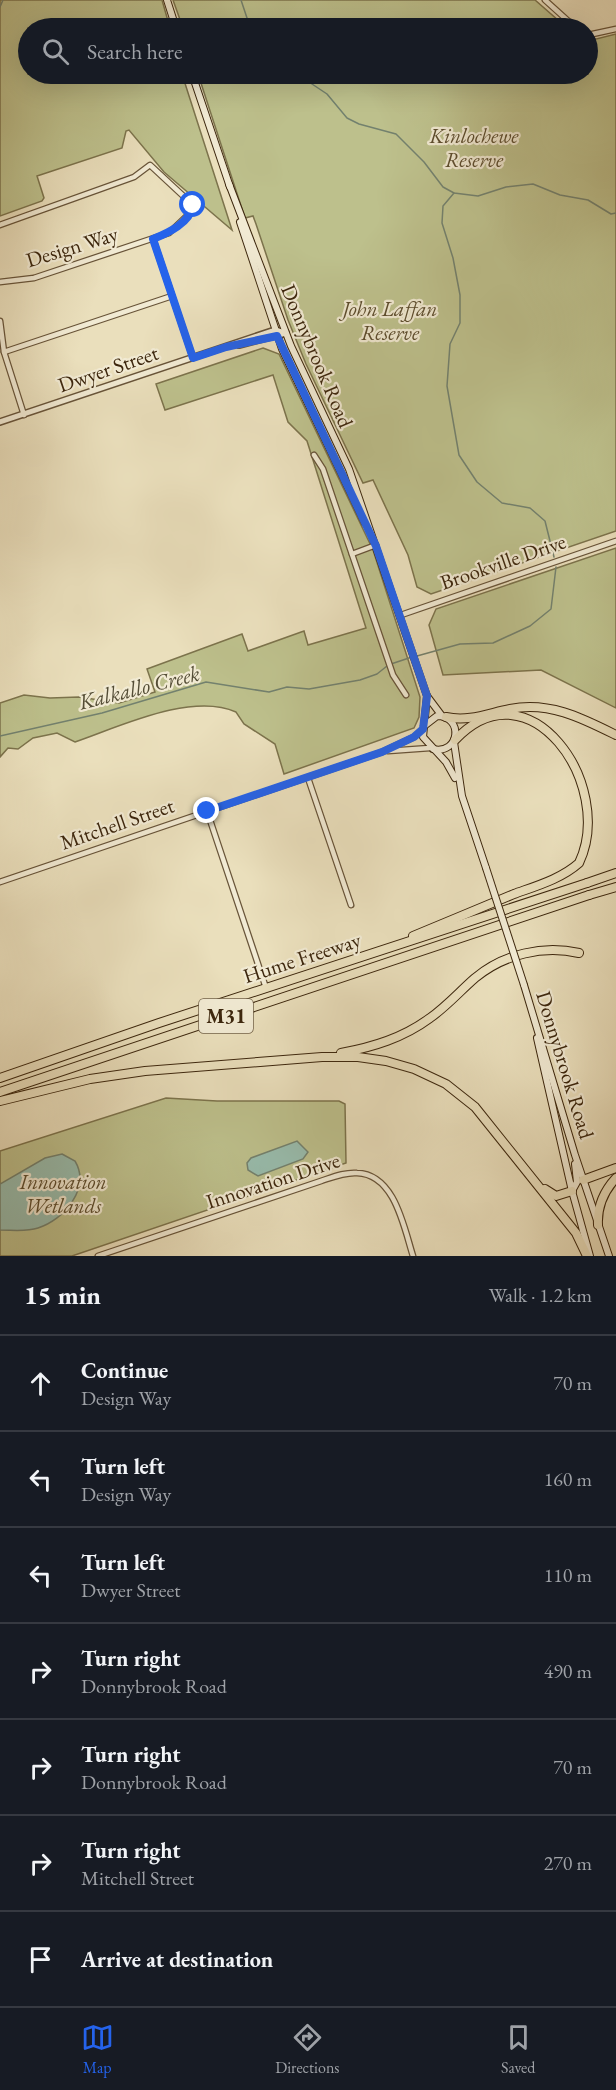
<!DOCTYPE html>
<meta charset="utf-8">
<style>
body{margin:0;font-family:"EB Garamond",serif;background:#20242c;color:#f1f3f6}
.stop{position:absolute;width:18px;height:18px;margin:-14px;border:4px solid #2563eb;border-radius:50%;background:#fff}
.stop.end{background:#2563eb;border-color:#fff;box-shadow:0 2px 6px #0008}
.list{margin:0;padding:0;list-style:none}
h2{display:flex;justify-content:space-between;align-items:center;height:78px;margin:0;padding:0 24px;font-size:26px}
h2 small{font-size:20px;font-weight:400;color:#9ea1a6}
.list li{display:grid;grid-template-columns:39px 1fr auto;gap:18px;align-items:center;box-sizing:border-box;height:96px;padding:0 24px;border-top:2px solid #363941}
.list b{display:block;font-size:22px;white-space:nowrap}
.list p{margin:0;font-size:20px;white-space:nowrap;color:#9ea1a6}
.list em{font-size:20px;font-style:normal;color:#9ea1a6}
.icon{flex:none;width:33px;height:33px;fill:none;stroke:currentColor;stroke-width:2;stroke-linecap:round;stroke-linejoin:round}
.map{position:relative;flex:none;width:616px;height:1256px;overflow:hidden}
.search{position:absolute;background:#171b24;box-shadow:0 6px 24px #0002;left:18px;right:18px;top:18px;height:66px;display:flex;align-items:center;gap:15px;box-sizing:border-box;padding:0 21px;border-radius:33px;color:#9ea1a6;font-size:22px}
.sheet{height:750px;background:#171b24}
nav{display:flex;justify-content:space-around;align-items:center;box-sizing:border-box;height:84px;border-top:2px solid #363941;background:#171b24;font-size:16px;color:#9ea1a6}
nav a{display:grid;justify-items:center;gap:3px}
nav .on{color:#2563eb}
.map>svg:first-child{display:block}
.green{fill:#bdc08c;stroke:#7c734c;stroke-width:1.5}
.water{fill:#98bdae;stroke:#73816e;stroke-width:1.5}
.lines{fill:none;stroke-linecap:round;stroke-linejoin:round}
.stream{stroke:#73816e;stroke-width:1.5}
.minor-casing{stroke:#685439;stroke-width:7}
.tertiary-casing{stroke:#685439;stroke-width:8}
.secondary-casing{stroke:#3c260d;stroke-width:8}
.trunk-casing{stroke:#3c260d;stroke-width:10}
.motorway-casing{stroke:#3c260d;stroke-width:10}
.minor{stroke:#f1ead3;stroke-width:4.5}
.tertiary{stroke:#f1ead3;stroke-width:5}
.secondary{stroke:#f1ead3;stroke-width:6}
.trunk{stroke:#eadfbc;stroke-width:8}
.motorway{stroke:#eadfbc;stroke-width:8}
.secondary-bridge-casing{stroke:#3c260d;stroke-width:8;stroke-linecap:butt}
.secondary-bridge{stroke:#f1ead3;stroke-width:6}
.route{stroke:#2563eb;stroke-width:8}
.labels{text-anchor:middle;stroke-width:4.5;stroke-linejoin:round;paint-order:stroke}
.shield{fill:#f1ead3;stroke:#726148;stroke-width:1.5}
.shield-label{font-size:20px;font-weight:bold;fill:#3c260d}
.park-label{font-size:21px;font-style:italic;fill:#5c4c2d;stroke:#f1ead3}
.street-label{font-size:21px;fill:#3c260d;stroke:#f1ead3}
.water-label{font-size:22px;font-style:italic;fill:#534c35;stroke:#f1ead3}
</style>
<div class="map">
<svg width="616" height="1256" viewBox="0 0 616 1256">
<rect width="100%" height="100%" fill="#eadfbc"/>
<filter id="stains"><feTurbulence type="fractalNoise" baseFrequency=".00333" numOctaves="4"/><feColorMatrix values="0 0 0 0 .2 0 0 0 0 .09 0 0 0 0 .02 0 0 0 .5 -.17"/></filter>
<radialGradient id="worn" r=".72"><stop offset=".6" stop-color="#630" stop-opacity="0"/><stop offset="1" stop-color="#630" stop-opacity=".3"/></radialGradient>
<g class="green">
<polygon points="0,0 162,0 170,28 28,28 28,74 182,74 232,230 164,172 129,130 126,131 122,148 37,176 44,198 42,201 0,216"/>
<polygon points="173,0 535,0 567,28 183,28"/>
<polygon points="616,34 616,531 431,594 417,587 408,555 373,480 363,483 306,364 288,320 256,224 253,216 245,218 198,74 588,74 588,41"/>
<path d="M263,348L279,354L373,550L420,697L419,717L414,728L284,774L275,744L244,724L236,712C191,692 119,727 75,742L57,733L33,738L18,749L8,748L0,757V703L24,695L50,698L79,697L119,703L155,692L147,669L242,634L248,651L304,631L308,645L366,628L307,441L288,422L273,375L165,410L156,384Z"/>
<polygon points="616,548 616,708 541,670 443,675 429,625 436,609"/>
<polygon points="166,1098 217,1101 339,1101 345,1104 346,1163 72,1256 0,1256 0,1151"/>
</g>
<g class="water">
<polygon points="297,1141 308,1152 303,1159 258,1176 248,1170 247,1163 251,1158"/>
<path d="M62,1154L75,1161C91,1188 64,1220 38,1228C26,1232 13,1230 0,1230V1184L45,1158Z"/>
</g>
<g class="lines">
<g class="stream">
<polyline points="241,0 247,18 254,28"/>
<polyline points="0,7 3,0"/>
<polyline points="297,74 327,94 347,118 359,124 396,134 424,162 443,187 454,193 478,196 506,187 533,184 560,195 588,200 611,214 616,213"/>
<polyline points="454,193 443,206 442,223 453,258 460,295 460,323 450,344 447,386 459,455 477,482 502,503 530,508 545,521 554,557"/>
<polyline points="417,656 460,644 493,643 530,626 551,609 556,567"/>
<polyline points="391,664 412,657"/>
<polyline points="0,736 102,713 206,682 269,692 287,687 309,689 360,680 377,674 387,666"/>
</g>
<g class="minor-casing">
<g id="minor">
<polyline points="545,0 576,28"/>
<polyline points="588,35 616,29"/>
<polyline points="0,225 134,177 150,165 193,205 190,213 169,233 34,278 0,282"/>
<polyline points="153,239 193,358"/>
<polyline points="0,321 4,352 24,415"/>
<polyline points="4,352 172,296"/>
<polyline points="314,455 323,469 393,675 406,695"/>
<polyline points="352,554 376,545"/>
<polyline points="401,615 616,541"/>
<polyline points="388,751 430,748"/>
<polyline points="308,778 351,905"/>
<polyline points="207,811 266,988"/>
<polyline points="0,882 382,752 414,737 423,729"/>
<path d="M98,1256L321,1181C333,1177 345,1172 357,1173C395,1174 404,1228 413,1256"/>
</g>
</g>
<g class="tertiary-casing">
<g id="tertiary">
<polyline points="239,345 286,333"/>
<polyline points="0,422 275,330 285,333"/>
</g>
</g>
<g class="secondary-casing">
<g id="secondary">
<polyline points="167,0 176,28"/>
<polyline points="192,74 230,187"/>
<polyline points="229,184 291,346 349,469 427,696 442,716"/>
<polyline points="240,222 282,349 365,523"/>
<polyline points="427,696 423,737 446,762 455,778"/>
<path d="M424,726L437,716C464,716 460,755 433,749"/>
<polyline points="454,742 462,796 486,868"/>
<polyline points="524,985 575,1155 609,1256"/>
<polyline points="537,1038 572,1191 590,1256"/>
<polyline points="572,1191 577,1182 575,1164"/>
</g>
</g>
<g class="trunk-casing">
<g id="trunk">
<path d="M413,936C447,922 480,908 514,894C536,886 561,879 579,863C616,785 529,661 455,740"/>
<path d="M341,1053C373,1047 403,1038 430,1018C447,1006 460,991 475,978C504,954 543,945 579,953"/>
<polyline points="0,1078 159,1023 587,883"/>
<polyline points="0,1092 589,895"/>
<polyline points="0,1101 90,1079 145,1071 322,1057 358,1057 386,1061 414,1069 446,1084 475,1107 576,1233 587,1256"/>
<polyline points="545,1189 556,1196 572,1191"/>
</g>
</g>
<g class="motorway-casing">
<g id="motorway">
<path d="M446,717C469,722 489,713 510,709C549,701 582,718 616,735"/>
<polyline points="587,883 616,873"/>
<polyline points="589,895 616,887"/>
<polyline points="583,1180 616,1168"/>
<path d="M598,1225C597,1206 604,1191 616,1178"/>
</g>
</g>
<use href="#minor" class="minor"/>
<use href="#tertiary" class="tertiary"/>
<use href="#secondary" class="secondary"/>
<use href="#trunk" class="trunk"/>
<use href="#motorway" class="motorway"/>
<g class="secondary-bridge-casing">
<polyline id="secondary-bridge" points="486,868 524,985"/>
</g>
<use href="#secondary-bridge" class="secondary-bridge"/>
</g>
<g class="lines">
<path class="route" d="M193,205C190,223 168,233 153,239L193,358L226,347L277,336L376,546L427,696L423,729L414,737L382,752L207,811"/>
</g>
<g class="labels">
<rect class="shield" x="199" y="999" width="54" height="34" rx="4.5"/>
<g class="shield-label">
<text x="226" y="1023">M31</text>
</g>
<g class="park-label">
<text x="474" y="143">Kinlochewe<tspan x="474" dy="24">Reserve</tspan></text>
<text x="390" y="316">John Laffan<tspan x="390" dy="24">Reserve</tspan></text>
<text x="63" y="1189">Innovation<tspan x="63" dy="24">Wetlands</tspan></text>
</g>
<g class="street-label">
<text transform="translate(72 247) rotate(-17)" y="7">Design Way</text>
<text transform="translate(317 356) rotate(67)" y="7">Donnybrook Road</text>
<text transform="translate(108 369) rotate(-19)" y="7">Dwyer Street</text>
<text transform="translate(503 562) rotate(-19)" y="7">Brookville Drive</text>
<text transform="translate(117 824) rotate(-19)" y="7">Mitchell Street</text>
<text transform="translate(302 958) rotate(-18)" y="7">Hume Freeway</text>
<text transform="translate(565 1065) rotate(73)" y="7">Donnybrook Road</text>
<text transform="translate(273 1181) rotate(-18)" y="7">Innovation Drive</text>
</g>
<g class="water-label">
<text transform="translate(139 687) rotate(-14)" y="8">Kalkallo Creek</text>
</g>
</g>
<rect width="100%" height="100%" filter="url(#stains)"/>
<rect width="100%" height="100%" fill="url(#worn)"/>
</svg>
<div class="stop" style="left:193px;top:205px"></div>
<div class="stop end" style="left:207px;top:811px"></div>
<div class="search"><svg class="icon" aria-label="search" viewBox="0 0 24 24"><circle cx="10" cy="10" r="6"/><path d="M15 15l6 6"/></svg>Search here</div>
</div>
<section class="sheet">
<h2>15 min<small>Walk · 1.2 km</small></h2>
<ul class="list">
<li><svg class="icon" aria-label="ahead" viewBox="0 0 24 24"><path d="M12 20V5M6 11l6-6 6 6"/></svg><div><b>Continue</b><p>Design Way</p></div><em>70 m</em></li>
<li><svg class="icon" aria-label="left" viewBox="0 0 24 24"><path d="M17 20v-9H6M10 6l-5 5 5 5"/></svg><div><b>Turn left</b><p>Design Way</p></div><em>160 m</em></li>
<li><svg class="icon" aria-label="left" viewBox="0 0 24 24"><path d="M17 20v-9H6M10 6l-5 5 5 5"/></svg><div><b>Turn left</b><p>Dwyer Street</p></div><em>110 m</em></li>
<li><svg class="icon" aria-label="right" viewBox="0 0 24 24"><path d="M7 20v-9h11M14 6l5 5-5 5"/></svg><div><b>Turn right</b><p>Donnybrook Road</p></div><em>490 m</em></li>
<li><svg class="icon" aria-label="right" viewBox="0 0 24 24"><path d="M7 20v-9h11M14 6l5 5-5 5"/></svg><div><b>Turn right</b><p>Donnybrook Road</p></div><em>70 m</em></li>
<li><svg class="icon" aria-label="right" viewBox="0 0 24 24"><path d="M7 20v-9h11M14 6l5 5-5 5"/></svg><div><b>Turn right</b><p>Mitchell Street</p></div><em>270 m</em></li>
<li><svg class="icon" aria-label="arrive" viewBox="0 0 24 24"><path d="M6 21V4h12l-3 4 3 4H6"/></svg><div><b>Arrive at destination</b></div></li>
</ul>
</section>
<nav>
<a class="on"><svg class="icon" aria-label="map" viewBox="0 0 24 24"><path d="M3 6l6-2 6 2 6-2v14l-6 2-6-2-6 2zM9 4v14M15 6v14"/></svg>Map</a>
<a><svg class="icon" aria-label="directions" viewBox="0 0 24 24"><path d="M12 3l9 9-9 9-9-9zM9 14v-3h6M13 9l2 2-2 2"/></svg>Directions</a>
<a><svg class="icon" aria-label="saved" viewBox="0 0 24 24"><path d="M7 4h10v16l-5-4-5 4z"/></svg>Saved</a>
</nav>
